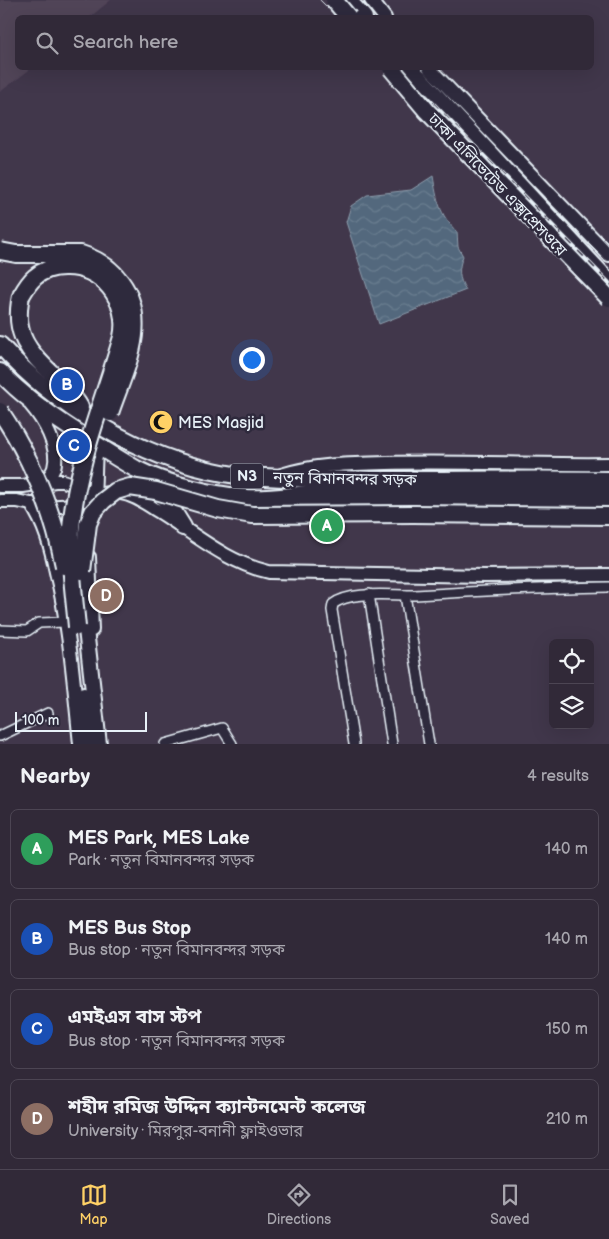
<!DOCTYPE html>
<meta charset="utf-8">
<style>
body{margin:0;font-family:"Balsamiq Sans","Noto Sans Bengali",sans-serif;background:#393140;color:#f1f3f6}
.controls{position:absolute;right:15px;bottom:15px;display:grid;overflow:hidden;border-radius:8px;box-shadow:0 5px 20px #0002}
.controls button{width:45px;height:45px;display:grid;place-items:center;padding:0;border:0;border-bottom:1px solid #4c4553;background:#312938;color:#f1f3f6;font:25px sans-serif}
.scale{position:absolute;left:15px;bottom:12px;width:132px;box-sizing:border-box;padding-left:5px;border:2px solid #e8f1f8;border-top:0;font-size:14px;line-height:18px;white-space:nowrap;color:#e8f1f8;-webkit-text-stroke:4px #2f2a3d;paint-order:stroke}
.you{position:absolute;left:251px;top:359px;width:18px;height:18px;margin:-12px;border:4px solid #fff;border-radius:50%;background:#1a73e8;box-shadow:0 0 0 8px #1a73e833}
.badge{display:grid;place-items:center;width:32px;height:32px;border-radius:50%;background:#ffd166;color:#fff;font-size:16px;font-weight:700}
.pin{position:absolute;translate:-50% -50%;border:2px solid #fff;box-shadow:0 1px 5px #0006}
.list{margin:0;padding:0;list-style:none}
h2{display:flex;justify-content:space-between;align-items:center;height:65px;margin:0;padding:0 20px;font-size:21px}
h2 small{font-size:16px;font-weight:400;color:#a8a6ae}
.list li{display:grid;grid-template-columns:32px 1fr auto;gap:15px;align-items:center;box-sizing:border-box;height:80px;margin:0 10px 10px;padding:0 10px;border:1px solid #4c4553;border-radius:8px}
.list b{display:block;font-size:19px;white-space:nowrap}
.list p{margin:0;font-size:16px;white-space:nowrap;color:#a8a6ae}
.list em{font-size:16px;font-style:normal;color:#a8a6ae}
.icon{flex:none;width:28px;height:28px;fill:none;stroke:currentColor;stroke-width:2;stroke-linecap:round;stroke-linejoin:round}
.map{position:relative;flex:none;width:609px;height:744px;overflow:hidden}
.search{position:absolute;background:#312938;box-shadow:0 5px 20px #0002;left:15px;right:15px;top:15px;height:55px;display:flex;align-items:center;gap:12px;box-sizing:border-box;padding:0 18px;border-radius:8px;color:#a8a6ae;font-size:19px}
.sheet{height:425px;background:#312938}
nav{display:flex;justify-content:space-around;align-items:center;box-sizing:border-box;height:70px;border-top:1px solid #4c4553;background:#312938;font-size:14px;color:#a8a6ae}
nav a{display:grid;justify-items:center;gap:2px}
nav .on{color:#ffd166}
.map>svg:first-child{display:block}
.built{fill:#514458}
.water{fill:url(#water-waves);stroke:#8e9fae}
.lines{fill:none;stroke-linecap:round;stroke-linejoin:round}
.street-casing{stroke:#e8f1f8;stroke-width:12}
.secondary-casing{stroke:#e8f1f8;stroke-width:16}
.primary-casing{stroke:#e8f1f8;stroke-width:18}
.highway-casing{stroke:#e8f1f8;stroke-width:20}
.street{stroke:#2f2a3d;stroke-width:9}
.secondary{stroke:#2f2a3d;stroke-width:12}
.primary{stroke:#2f2a3d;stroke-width:14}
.highway{stroke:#2f2a3d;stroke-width:16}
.tram{stroke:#e8f1f8;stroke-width:1}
.rail-casing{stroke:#e8f1f8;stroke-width:4.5}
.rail{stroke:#2f2a3d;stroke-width:2.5;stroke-dasharray:8;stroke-linecap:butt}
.highway-bridge-casing{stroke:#e8f1f8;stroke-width:20;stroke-linecap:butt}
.highway-bridge{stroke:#2f2a3d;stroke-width:16}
.labels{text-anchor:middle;stroke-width:5;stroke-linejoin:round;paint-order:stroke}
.shield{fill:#2f2a3d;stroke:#b0b5c0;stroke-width:1}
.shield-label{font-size:15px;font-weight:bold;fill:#e8f1f8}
.street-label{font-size:16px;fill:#e8f1f8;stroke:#2f2a3d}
.poi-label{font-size:16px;fill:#e8f1f8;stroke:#2f2a3d;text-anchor:start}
</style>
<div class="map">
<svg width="609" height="744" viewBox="0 0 609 744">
<defs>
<pattern id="water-waves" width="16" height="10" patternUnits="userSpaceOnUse" patternTransform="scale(1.25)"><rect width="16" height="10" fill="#52687d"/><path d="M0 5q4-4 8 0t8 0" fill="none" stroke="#6b7e90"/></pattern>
</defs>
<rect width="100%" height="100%" fill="#41374b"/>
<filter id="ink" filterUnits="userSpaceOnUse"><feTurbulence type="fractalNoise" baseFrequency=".02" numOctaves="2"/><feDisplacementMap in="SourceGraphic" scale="10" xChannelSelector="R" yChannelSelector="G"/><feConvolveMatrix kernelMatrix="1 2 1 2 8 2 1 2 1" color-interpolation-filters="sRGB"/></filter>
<g filter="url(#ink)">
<polygon class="built" points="0,0 111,0 90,17 18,18 18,68 32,68 0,92"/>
<path class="water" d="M433,176C437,200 439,214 457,232L458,247L463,256C458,269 458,278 466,290L379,324L346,222L351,206L367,195L411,190Z"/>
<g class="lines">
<g class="street-casing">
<g id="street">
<polyline points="369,594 392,744"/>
<polyline points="405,595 429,744"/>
<polyline points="0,630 27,631 39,623 66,622"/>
<polyline points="0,736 48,713"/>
<polyline points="165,744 222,728 232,744"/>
<path d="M354,744L332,610L333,604C352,590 393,596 415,595C480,591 544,588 609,587"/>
</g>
</g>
<g class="secondary-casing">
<g id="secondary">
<polyline points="371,0 385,18"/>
<polyline points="429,68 609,255"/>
<path d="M30,404C43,419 60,447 54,468C52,474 47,479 42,483"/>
<path d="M281,475C315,464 351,464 387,463C461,461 535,465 609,464"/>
<polyline points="0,486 23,486 55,481 63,481 84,488 95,495"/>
<polyline points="277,500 294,504 338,506 609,504"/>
<path d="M0,501H17L31,504C45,525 51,548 56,572C70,629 74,687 80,744"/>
<polyline points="94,502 96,444"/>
<path d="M31,504C45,506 59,508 73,504C89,500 103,490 121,493C136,495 149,506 161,513C196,535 228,563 269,572L484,576L609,575"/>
<polyline points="89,557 92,630"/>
</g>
</g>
<g class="primary-casing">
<g id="primary">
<polyline points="82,571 83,603 99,744"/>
<polyline points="84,695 88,744"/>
</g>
</g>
<g class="highway-casing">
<g id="highway">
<polyline points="348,0 364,18"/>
<polyline points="410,68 609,282"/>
<path d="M21,296C8,355 55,365 80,407"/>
<path d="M0,345C56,407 140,458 223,473C244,477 266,477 287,478C326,480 365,480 404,480C473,480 541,479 609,480"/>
<path d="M0,372C22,396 48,413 75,431C95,444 115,457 136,469C165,484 213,495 246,498C271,500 296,494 321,493L609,494"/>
<polyline points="154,486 168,503 183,527"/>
</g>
</g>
<use href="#street" class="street"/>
<use href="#secondary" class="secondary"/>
<use href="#primary" class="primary"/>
<use href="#highway" class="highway"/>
<g class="tram">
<polyline points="320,0 338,18"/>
<polyline points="387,68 462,146 609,293"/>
</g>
<g class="rail-casing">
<g id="rail">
<polyline points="332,0 350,18"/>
<polyline points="399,68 468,140 609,283"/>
</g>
</g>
<use href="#rail" class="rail"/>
<g class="highway-bridge-casing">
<g id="highway-bridge">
<polyline points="334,0 349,18"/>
<polyline points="391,68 427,111 609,298"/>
<path d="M0,251L16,254H81C97,259 111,268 121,282C151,323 124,371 110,413"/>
<path d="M21,296C25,289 29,282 35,277C43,270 54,267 64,267C101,265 130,301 122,337C104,400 77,462 71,528C69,561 74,594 77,627"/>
<path d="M0,411C31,457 53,511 64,566"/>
<polyline points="82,571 88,524 93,512 103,501 116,491 130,487 156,491 218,509 252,515 413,514 609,516"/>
</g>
</g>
<use href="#highway-bridge" class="highway-bridge"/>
</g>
</g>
<defs>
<g id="mosque-disc" transform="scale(1.25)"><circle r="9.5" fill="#ffd166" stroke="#2f2a3d"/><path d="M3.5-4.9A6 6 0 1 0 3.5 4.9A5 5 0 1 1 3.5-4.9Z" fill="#111"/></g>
</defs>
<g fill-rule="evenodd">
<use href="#mosque-disc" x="161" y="422"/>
</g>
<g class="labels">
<rect class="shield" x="231" y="463.5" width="32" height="25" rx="4"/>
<g class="shield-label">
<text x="247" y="481">N3</text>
</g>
<g class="street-label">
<text transform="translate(498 184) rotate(46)" y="6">ঢাকা এলিভেটেড এক্সপ্রেসওয়ে</text>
<text transform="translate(345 478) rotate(1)" y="6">নতুন বিমানবন্দর সড়ক</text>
</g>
<g class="poi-label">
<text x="178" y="428">MES Masjid</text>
</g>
</g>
</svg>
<div class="controls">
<button><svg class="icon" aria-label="locate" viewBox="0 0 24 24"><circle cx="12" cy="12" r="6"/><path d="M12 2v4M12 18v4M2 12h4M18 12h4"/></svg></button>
<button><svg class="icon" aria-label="layers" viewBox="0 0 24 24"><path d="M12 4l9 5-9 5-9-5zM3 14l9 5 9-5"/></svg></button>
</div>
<div class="scale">100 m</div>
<div class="you"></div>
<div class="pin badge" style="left:327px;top:526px;background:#2e9e5b">A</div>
<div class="pin badge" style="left:67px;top:385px;background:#1a4fb4">B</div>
<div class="pin badge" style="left:74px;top:446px;background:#1a4fb4">C</div>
<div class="pin badge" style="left:106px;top:596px;background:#8d6e63">D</div>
<div class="search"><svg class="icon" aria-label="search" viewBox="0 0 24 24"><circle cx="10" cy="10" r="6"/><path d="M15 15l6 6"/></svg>Search here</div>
</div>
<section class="sheet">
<h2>Nearby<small>4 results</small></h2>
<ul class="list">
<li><span class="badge" style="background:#2e9e5b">A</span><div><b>MES Park, MES Lake</b><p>Park · নতুন বিমানবন্দর সড়ক</p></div><em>140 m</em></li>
<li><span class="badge" style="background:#1a4fb4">B</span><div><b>MES Bus Stop</b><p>Bus stop · নতুন বিমানবন্দর সড়ক</p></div><em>140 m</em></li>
<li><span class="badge" style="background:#1a4fb4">C</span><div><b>এমইএস বাস স্টপ</b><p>Bus stop · নতুন বিমানবন্দর সড়ক</p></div><em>150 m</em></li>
<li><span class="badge" style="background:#8d6e63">D</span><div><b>শহীদ রমিজ উদ্দিন ক্যান্টনমেন্ট কলেজ</b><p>University · মিরপুর-বনানী ফ্লাইওভার</p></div><em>210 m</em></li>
</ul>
</section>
<nav>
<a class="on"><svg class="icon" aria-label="map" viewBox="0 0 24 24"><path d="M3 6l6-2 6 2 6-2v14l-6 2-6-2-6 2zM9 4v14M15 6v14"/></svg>Map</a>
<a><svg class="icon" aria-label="directions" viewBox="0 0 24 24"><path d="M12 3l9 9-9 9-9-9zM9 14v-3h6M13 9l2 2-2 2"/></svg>Directions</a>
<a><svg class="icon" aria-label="saved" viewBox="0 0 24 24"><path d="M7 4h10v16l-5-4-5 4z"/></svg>Saved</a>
</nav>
